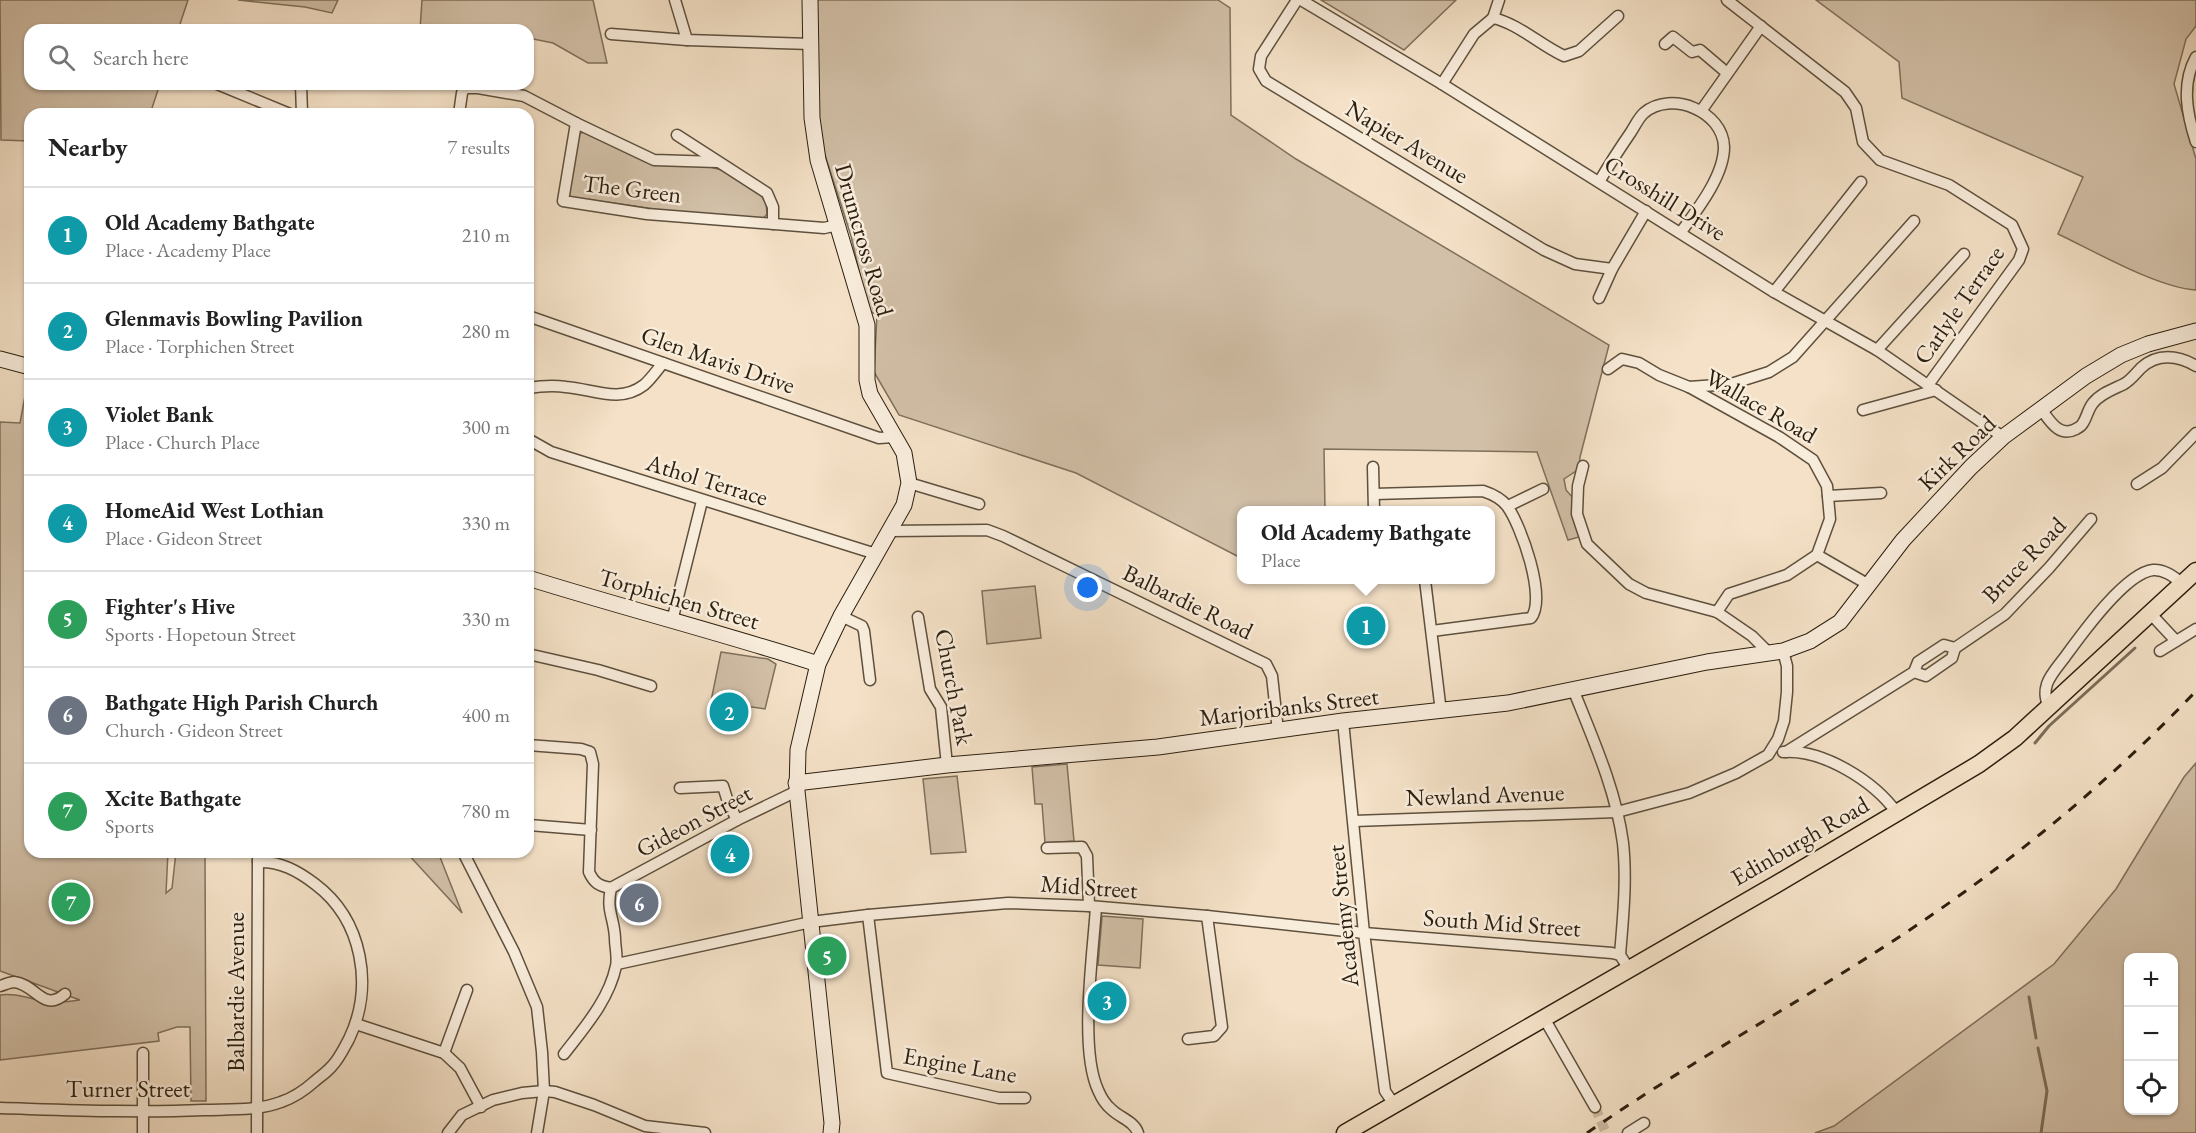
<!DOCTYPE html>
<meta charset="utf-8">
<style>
body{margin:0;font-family:"EB Garamond",serif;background:#f6f6f6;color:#222}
.controls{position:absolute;right:18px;bottom:18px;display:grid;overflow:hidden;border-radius:12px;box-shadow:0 2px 4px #0004}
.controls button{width:54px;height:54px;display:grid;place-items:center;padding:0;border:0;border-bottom:2px solid #e0e0e0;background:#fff;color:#222;font:30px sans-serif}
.you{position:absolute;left:1088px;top:588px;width:21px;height:21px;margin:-15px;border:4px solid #fff;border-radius:50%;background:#1a73e8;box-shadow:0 0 0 9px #1a73e833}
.badge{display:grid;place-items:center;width:39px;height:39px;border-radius:50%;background:#0b8043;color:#fff;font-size:20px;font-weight:700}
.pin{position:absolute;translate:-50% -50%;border:3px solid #fff;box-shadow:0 2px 6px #0006}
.popup{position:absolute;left:1237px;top:506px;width:258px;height:78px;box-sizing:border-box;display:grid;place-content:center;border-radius:12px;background:#fff;filter:drop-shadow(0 2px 4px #0005);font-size:20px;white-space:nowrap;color:#767676}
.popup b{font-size:22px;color:#222}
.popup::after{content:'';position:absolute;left:50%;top:100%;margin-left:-12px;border:12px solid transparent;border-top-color:#fff}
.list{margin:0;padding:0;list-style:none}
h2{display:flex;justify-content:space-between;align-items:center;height:78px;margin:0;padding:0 24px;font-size:26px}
h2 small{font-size:20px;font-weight:400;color:#767676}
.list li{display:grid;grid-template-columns:39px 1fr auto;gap:18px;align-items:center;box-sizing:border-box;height:96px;padding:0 24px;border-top:2px solid #e0e0e0}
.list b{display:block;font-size:22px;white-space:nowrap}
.list p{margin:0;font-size:20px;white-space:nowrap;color:#767676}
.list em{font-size:20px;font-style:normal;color:#767676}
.icon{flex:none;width:33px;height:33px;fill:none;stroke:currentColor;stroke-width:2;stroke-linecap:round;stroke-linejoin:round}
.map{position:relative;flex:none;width:2196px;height:1133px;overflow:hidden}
.search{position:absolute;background:#fff;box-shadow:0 2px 4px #0004;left:24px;top:24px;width:510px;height:66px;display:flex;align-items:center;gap:15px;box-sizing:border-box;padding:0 21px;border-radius:18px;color:#767676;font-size:22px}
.panel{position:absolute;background:#fff;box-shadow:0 2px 4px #0004;left:24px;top:108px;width:510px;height:750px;border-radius:18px}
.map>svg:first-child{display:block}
.green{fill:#d2c0a8;stroke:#7f705c;stroke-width:1.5;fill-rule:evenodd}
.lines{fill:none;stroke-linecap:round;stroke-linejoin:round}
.stream{stroke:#7b6c58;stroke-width:3}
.street-tunnel{stroke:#ccbaa2;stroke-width:10;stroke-dasharray:10 5;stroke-linecap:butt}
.street-casing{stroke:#5e503d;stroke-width:13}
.secondary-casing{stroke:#2c1f0f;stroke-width:17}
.primary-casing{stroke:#2c1f0f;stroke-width:19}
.street{stroke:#f8ecdb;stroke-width:10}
.secondary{stroke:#f8ecdb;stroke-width:15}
.primary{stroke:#f4e1c7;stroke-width:16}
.rail{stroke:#2c1f0f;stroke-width:3;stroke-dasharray:10 10;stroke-linecap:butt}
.labels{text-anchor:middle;stroke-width:5;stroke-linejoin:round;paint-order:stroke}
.street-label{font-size:24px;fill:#2c1f0f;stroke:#f8ecdb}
</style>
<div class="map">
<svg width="2196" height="1133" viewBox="0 0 2196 1133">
<rect width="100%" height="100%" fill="#f4e1c7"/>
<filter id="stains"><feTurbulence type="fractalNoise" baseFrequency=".00333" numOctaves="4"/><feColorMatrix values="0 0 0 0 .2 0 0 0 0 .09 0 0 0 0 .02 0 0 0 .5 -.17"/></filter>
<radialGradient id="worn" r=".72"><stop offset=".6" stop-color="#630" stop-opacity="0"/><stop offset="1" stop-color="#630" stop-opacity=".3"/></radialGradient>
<g class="green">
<polygon points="0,0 188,0 178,30 30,30 30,84 160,84 150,114 30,114 30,141 1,140"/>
<polygon points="238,0 338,0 332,13 305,7"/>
<polygon points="422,0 593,0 607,63 588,63 553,43 528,38 528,30 420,30"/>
<polygon points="817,0 1218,0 1230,8 1231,115 1296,159 1609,345 1580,457 1579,469 1564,479 1566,490 1574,499 1579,537 1568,540 1537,452 1324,449 1325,510 1242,510 1241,558 1076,473 899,415 874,372 877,315 868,310 851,236 818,133"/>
<polygon points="1321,0 1456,0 1404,50"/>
<path d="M1816,0H2196V26L2186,39L2174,84L2196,159V290C2158,288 2094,251 2058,234L2083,177L1902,98L1899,62Z"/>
<polygon points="584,132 652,164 702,165 722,170 761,195 766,204 767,214 763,219 675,212 571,197 568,194 578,134"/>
<path d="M29,375L30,852H168L166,893L172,888L176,852H205L206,1101H191L190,1027H177L158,1033L159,1041L0,1060V995C17,992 34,1001 51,1002C60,1003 71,1001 80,1000L0,971V422L20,423Z"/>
<polygon points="1035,586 1041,638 987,644 982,591"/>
<polygon points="721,652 768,659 776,664 765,709 711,701"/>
<path d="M2196,763V1133H1815L1834,1126L2054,964L2116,889L2184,777ZM2128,958H2174V1110H2128Z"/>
<polygon points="1067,764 1074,841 1045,843 1042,804 1035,804 1032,767"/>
<polygon points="957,776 966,852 931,854 923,779"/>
<polygon points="406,852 438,852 462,913"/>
<polygon points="1102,916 1143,919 1140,968 1098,965"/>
</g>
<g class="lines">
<g class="stream">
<polyline points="2035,743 2049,726 2135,648"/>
<polyline points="2029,997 2036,1038"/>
<polyline points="2038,1048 2047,1091 2041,1133"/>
</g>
<polyline class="street-tunnel" points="1595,1107 1606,1133"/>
<g class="street-casing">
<g id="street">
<polyline points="675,0 687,40"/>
<polyline points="1297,0 1261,56 1259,69 1266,81 1544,250 1575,264 1612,269"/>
<polyline points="1301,0 1442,84 1774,292 1877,350 2003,437"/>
<polyline points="1727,0 1845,92 1856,108 1863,142 1880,160 1949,185 2012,225 2023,249 2019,260 1928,385"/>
<polyline points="1493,18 1499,0"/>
<polyline points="611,34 687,40 811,44"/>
<polyline points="1665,44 1673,37 1692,52 1700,50 1727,73"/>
<path d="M2196,57C2181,84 2187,114 2196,142"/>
<polyline points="217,84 290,114"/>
<polyline points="301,84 302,114"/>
<path d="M1442,84L1474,34L1493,18C1519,24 1540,45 1564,56L1579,51L1618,16"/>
<polyline points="1701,111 1761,26"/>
<polyline points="459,114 462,93 465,88 478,88 524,96 576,123 654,160 717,162"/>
<polyline points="576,123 563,201 647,214 824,228 838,225"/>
<polyline points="677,135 767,193 773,207 773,224"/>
<path d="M1599,182C1609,165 1620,148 1631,132C1635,126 1639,117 1644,113C1671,90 1723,111 1724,147C1724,176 1697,210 1681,232"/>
<polyline points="1774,292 1861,182"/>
<polyline points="1599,298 1612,269 1646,211"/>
<polyline points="528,316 879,438 894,437"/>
<polyline points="1877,350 1964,254"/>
<polyline points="1608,369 1622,359 1639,363 1659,375 1689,387 1779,437 1813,460 1827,486 1830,519 1817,555 1869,585"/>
<polyline points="1689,387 1731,384 1769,372 1793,357 1914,221"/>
<path d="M528,388C541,386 553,385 566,387C593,389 619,404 644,385C651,379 657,370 663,363"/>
<path d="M2041,409C2050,421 2059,438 2076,429C2079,427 2081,427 2083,423C2087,417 2088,409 2093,403C2101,393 2114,389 2124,384C2131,380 2136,373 2141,368C2157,353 2178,355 2196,366"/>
<polyline points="1863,410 1936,390"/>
<polyline points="528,439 551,452 876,554"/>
<polyline points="1583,466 1578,486 1577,514 1587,544 1629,584 1646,593 1717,612 1752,636 1768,652"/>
<polyline points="1373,467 1374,510"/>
<polyline points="909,483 979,504"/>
<polyline points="2137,484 2162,468 2196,433"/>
<path d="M1374,494L1483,491C1492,494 1501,498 1507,506C1521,525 1547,598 1531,618L1432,631"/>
<polyline points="1828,496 1881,493"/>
<polyline points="1508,506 1543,489"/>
<polyline points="889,531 987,530 1003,536 1266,664 1272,676 1278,731"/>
<polyline points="1425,580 1441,712"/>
<polyline points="1717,612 1729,594 1787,575 1817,555"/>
<polyline points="2149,612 2176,641"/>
<polyline points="841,616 862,626 864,631 870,680"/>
<polyline points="918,617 930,689 941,707 947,765"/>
<polyline points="672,621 702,501"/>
<polyline points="2160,651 2196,629"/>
<polyline points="528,654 598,670 651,686"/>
<polyline points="1914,672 1926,676 1952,658 1955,648"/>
<path d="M1573,689C1593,739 1616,790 1623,843C1627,880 1623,918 1620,955"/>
<path d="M2048,707C2046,698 2044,693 2047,684C2050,675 2059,665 2065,657C2081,635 2125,573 2153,570C2164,569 2174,577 2182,583"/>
<polyline points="1343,721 1364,933 1385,1091 1393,1103"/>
<path d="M528,745L581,749L590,752L593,764L589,872C594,883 599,886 611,888"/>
<path d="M1783,752C1823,749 1874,781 1897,813"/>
<polyline points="1786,752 1914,672 1918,662 1944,645 1955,648 2005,614 2049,568 2091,519"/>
<polyline points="680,788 723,786 728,802 737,820"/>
<polyline points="1354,821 1617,812 1689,793 1736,773 1768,755 1778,739 1784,721 1787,692 1787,666 1783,651"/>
<polyline points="529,825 591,830"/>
<polyline points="1047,848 1082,847 1087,856 1089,906"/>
<polyline points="463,852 514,952 537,1007 542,1052 544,1091 537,1133"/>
<polyline points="611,888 737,820 797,791"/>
<path d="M1096,907C1093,955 1079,1048 1098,1090C1101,1097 1106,1105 1111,1109C1120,1118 1134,1121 1138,1133"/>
<polyline points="868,915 887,1073 999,1098 1025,1098"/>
<polyline points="617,964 811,922 868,915 1008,903 1089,906 1207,916 1364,933 1612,953 1620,955 1629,969"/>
<path d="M0,986C4,985 10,982 14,982C36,984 43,1013 65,994"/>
<polyline points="1544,1018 1595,1107"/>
<polyline points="356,1024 444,1053 460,1068 481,1107"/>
<polyline points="1188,1039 1214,1036 1222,1027 1207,916"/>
<polyline points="143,1053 143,1133"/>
<polyline points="444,1053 467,990"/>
<path d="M564,1054C584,1028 609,1000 616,966C618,958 615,947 615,938C614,917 606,911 611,888"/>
<path d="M0,1108C68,1110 136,1113 204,1110C229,1109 257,1111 281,1102C293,1098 305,1090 315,1081C321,1076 327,1072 332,1066C339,1059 344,1048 349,1039C374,987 363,920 315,884C298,871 280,861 258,862"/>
<polyline points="257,1133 258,852"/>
<polyline points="448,1133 462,1115 493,1100 522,1093 544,1091 555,1092 594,1105 645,1126 705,1133"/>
<polyline points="1628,1133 1644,1123"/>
</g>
</g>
<g class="secondary-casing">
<g id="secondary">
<polyline points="810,0 812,118 818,160 867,325 867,380 870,394 904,453 909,483 904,505 841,616 818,664 798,750 797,791 832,1123 831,1133"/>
<polyline points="0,359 30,367"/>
<path d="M528,578C624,608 722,633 818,664"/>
<polyline points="796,783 947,765 1158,747 1343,721 1508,703 1707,662 1783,651 1810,641 1840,622 1903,540 1971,467 2003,437 2086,376 2121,355 2148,344 2196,331"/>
</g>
</g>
<g class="primary-casing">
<polyline id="primary" points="1345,1133 1775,885 1979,764 2015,738 2196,571"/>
</g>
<use href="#street" class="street"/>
<use href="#secondary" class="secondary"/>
<use href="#primary" class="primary"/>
<path class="rail" d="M1587,1133C1678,1070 1775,1016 1868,957C1987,882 2099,793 2196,691"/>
</g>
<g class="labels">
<g class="street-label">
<text transform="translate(1407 142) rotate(31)" y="8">Napier Avenue</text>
<text transform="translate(632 189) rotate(7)" y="8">The Green</text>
<text transform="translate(1665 198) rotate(32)" y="8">Crosshill Drive</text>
<text transform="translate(864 240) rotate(74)" y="8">Drumcross Road</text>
<text transform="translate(1959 305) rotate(-55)" y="8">Carlyle Terrace</text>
<text transform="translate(718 360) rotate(19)" y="8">Glen Mavis Drive</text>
<text transform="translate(1761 406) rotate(30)" y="8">Wallace Road</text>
<text transform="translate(1957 453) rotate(-44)" y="8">Kirk Road</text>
<text transform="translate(707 480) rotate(17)" y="8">Athol Terrace</text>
<text transform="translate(2024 560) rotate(-46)" y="8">Bruce Road</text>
<text transform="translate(679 599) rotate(16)" y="8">Torphichen Street</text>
<text transform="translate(1188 602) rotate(26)" y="8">Balbardie Road</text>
<text transform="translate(954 687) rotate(79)" y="8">Church Park</text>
<text transform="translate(1289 707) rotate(-7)" y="8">Marjoribanks Street</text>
<text transform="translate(1485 795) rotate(-2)" y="8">Newland Avenue</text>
<text transform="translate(694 821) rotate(-28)" y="8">Gideon Street</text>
<text transform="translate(1800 841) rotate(-30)" y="8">Edinburgh Road</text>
<text transform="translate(1089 887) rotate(4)" y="8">Mid Street</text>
<text transform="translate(1343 916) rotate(-96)" y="8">Academy Street</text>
<text transform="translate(1502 923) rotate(4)" y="8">South Mid Street</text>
<text transform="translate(236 992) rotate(-90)" y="8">Balbardie Avenue</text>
<text transform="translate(960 1065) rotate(10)" y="8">Engine Lane</text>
<text x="128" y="1097">Turner Street</text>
</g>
</g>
<rect width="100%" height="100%" filter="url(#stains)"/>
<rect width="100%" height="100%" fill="url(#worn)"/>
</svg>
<div class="controls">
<button>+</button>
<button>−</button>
<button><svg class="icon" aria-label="locate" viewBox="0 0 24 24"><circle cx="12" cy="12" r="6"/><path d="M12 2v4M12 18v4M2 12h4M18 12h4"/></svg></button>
</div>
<div class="you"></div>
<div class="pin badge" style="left:1366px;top:626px;background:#0f9aa8">1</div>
<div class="popup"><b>Old Academy Bathgate</b>Place</div>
<div class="pin badge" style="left:729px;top:712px;background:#0f9aa8">2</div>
<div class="pin badge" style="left:1107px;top:1001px;background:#0f9aa8">3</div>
<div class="pin badge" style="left:730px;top:854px;background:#0f9aa8">4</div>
<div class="pin badge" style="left:827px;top:956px;background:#2e9e5b">5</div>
<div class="pin badge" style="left:639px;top:903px;background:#6b7280">6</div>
<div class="pin badge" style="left:71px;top:902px;background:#2e9e5b">7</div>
<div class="search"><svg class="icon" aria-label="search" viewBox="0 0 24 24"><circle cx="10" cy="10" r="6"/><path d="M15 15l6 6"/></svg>Search here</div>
<section class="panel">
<h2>Nearby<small>7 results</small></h2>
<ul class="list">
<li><span class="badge" style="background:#0f9aa8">1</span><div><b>Old Academy Bathgate</b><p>Place · Academy Place</p></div><em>210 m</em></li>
<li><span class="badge" style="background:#0f9aa8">2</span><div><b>Glenmavis Bowling Pavilion</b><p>Place · Torphichen Street</p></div><em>280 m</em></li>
<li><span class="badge" style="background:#0f9aa8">3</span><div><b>Violet Bank</b><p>Place · Church Place</p></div><em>300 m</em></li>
<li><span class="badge" style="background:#0f9aa8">4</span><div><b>HomeAid West Lothian</b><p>Place · Gideon Street</p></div><em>330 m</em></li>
<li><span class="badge" style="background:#2e9e5b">5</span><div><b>Fighter's Hive</b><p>Sports · Hopetoun Street</p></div><em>330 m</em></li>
<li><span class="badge" style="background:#6b7280">6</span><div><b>Bathgate High Parish Church</b><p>Church · Gideon Street</p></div><em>400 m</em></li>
<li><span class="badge" style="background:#2e9e5b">7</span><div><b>Xcite Bathgate</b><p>Sports</p></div><em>780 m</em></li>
</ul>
</section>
</div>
